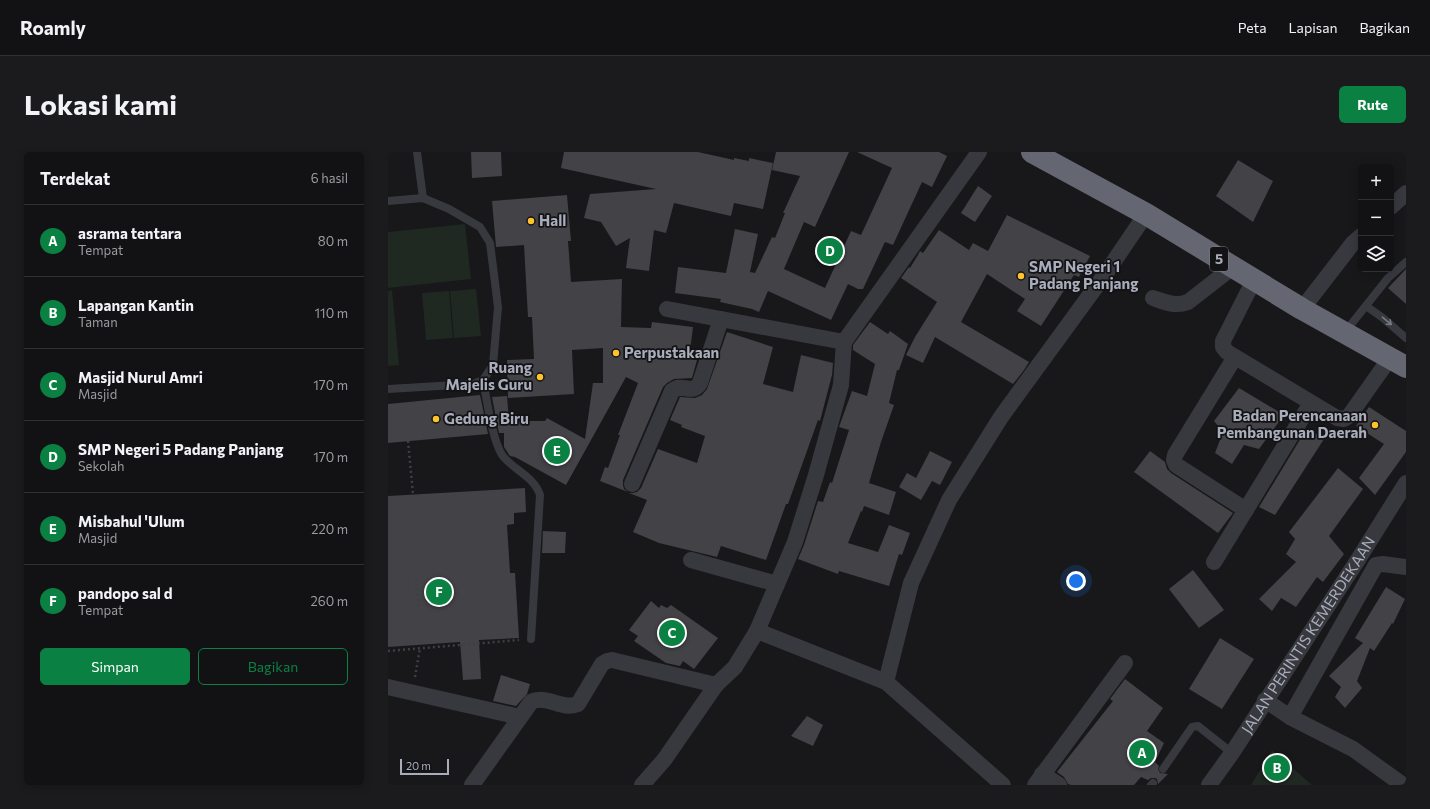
<!DOCTYPE html>
<html lang="id">
<meta charset="utf-8">
<style>
body{margin:0;font-family:Commissioner,sans-serif;background:#1b1a1d;color:#f1f3f6}
.controls{position:absolute;right:12px;top:12px;display:grid;overflow:hidden;border-radius:6px;box-shadow:0 2px 10px #0003}
.controls button{width:36px;height:36px;display:grid;place-items:center;padding:0;border:0;border-bottom:1px solid #313134;background:#121114;color:#f1f3f6;font:20px sans-serif}
.scale{position:absolute;left:12px;bottom:10px;width:49px;box-sizing:border-box;padding-left:4px;border:2px solid #a9adbb;border-top:0;font-size:11px;line-height:14px;white-space:nowrap;color:#a9adbb;-webkit-text-stroke:3px #131215;paint-order:stroke}
.you{position:absolute;left:688px;top:429px;width:14px;height:14px;margin:-10px;border:3px solid #fff;border-radius:50%;background:#1a73e8;box-shadow:0 0 0 6px #1a73e833}
.badge{display:grid;place-items:center;width:26px;height:26px;border-radius:50%;background:#0b8043;color:#fff;font-size:13px;font-weight:700}
.pin{position:absolute;translate:-50% -50%;border:2px solid #fff;box-shadow:0 1px 4px #0006}
.list{margin:0;padding:0;list-style:none}
h2{display:flex;justify-content:space-between;align-items:center;height:52px;margin:0;padding:0 16px;font-size:17px}
h2 small{font-size:13px;font-weight:400;color:#9c9da0}
.list li{display:grid;grid-template-columns:26px 1fr auto;gap:12px;align-items:center;box-sizing:border-box;height:72px;padding:0 16px;border-top:1px solid #313134}
.list b{display:block;font-size:15px;white-space:nowrap}
.list p{margin:0;font-size:13px;white-space:nowrap;color:#9c9da0}
.list em{font-size:13px;font-style:normal;color:#9c9da0}
.actions{display:flex;gap:8px;padding:12px 16px}
.actions a{flex:1;padding:9px 0;border:1px solid #0b8043;border-radius:6px;text-align:center;font-size:14px;color:#0b8043}
.actions .main{background:#0b8043;color:#fff}
.icon{flex:none;width:22px;height:22px;fill:none;stroke:currentColor;stroke-width:2;stroke-linecap:round;stroke-linejoin:round}
.map{position:relative;flex:none;width:1018px;height:633px;overflow:hidden;border-radius:6px}
header{display:flex;align-items:center;gap:24px;box-sizing:border-box;height:56px;padding:0 20px;background:#121114;border-bottom:1px solid #313134}
header strong{font-size:19px}
nav{display:flex;gap:22px;margin-inline-start:auto;font-size:14px}
.intro{display:flex;align-items:center;justify-content:space-between;box-sizing:border-box;height:96px;padding:0 24px}
h1{margin:0;font-size:28px}
.button{padding:10px 18px;border-radius:6px;background:#0b8043;color:#fff;font-size:14px;font-weight:700}
main{display:flex;gap:24px;padding:0 24px}
aside{flex:1;background:#121114;border-radius:6px;box-shadow:0 2px 10px #0003}
.map>svg:first-child{display:block}
.park{fill:#1f2821}
.building{fill:#424247}
.lines{fill:none;stroke-linecap:round;stroke-linejoin:round}
.path{stroke:#3e4046;stroke-width:2.5;stroke-dasharray:2 3;stroke-linecap:butt}
.lane{stroke:#38393f;stroke-width:8}
.street{stroke:#38393f;stroke-width:16}
.highway{stroke:#646671;stroke-width:22}
.oneway{stroke:#767983}
.poi-dot{fill:#ffc42a;stroke:#131215;stroke-width:1.5}
.labels{text-anchor:middle;stroke-width:3.5;stroke-linejoin:round;paint-order:stroke}
.shield{fill:#131215;stroke:#7c7e89;stroke-width:1}
.shield-label{font-size:14px;font-weight:bold;fill:#a9adbb}
.poi-label{font-size:15px;font-weight:bold;fill:#a9adbb;stroke:#131215;text-anchor:start}
.street-label{font-size:15px;fill:#a9adbb;stroke:#131215}
</style>
<header>
<strong>Roamly</strong>
<nav><a>Peta</a><a>Lapisan</a><a>Bagikan</a></nav>
</header>
<div class="intro"><h1>Lokasi kami</h1><a class="button">Rute</a></div>
<main>
<aside>
<h2>Terdekat<small>6 hasil</small></h2>
<ul class="list">
<li><span class="badge">A</span><div><b>asrama tentara</b><p>Tempat</p></div><em>80 m</em></li>
<li><span class="badge">B</span><div><b>Lapangan Kantin</b><p>Taman</p></div><em>110 m</em></li>
<li><span class="badge">C</span><div><b>Masjid Nurul Amri</b><p>Masjid</p></div><em>170 m</em></li>
<li><span class="badge">D</span><div><b>SMP Negeri 5 Padang Panjang</b><p>Sekolah</p></div><em>170 m</em></li>
<li><span class="badge">E</span><div><b>Misbahul 'Ulum</b><p>Masjid</p></div><em>220 m</em></li>
<li><span class="badge">F</span><div><b>pandopo sal d</b><p>Tempat</p></div><em>260 m</em></li>
</ul>
<div class="actions"><a class="main">Simpan</a><a>Bagikan</a></div>
</aside>
<div class="map">
<svg width="1018" height="633" viewBox="0 0 1018 633">
<rect width="100%" height="100%" fill="#18171a"/>
<g class="park">
<polygon points="77,72 83,127 0,136 0,80"/>
<polygon points="88,137 93,184 66,186 62,139"/>
<polygon points="4,138 11,213 0,214 0,139"/>
<polygon points="61,139 65,186 38,188 34,141"/>
<polygon points="884,598 924,633 863,633"/>
</g>
<g class="building">
<polygon points="83,0 113,0 114,24 84,26"/>
<polygon points="176,0 310,0 346,8 346,6 361,9 361,6 385,11 375,57 346,51 343,64 286,51 278,81 266,78 261,119 238,116 242,86 228,94 213,70 196,66 202,42 268,37 173,16"/>
<polygon points="388,0 461,0 427,75 416,70 396,117 437,136 463,79 473,83 504,16 469,0 551,0 559,4 544,35 534,30 505,93 497,90 475,137 470,137 460,132 443,168 380,139 371,160 364,157 332,150 333,147 287,141 290,115 338,121 347,77 370,82 362,120 367,121 384,85 387,86 397,61 395,61 412,24 384,18"/>
<polygon points="850,8 885,29 865,70 828,44"/>
<polygon points="590,34 604,44 587,70 573,61"/>
<polygon points="179,43 183,89 180,89 183,130 234,127 233,175 263,176 264,170 305,175 301,207 309,208 304,226 286,227 279,231 275,235 235,328 235,333 236,337 240,340 212,329 217,315 220,316 232,283 230,283 250,231 238,225 178,333 127,305 122,304 116,295 116,281 111,281 108,266 104,245 119,244 121,269 157,269 159,266 197,287 205,231 215,231 215,196 184,198 186,242 120,246 119,208 146,207 144,165 140,165 136,93 108,95 104,49"/>
<polygon points="619,63 702,104 691,125 686,123 653,174 629,159 637,147 599,122 573,170 641,210 636,218 625,232 547,185 535,211 518,203 527,185 549,150 513,126 521,115 522,116 530,103 532,99 535,101 551,78 581,98 585,91 600,99"/>
<polygon points="1018,117 1018,152 1000,136"/>
<polygon points="482,170 500,182 502,179 520,192 511,218 509,218 501,251 506,253 493,290 481,331 508,340 501,363 476,354 474,360 473,359 460,391 490,400 501,373 522,381 514,403 511,402 501,434 451,419 450,422 410,407 416,393 430,349 435,350 442,330 444,331 461,278 451,275 464,239 479,244 487,212 465,198 465,193"/>
<polygon points="339,180 385,195 375,232 405,240 413,203 445,211 444,223 432,269 430,268 400,352 398,352 378,408 333,394 329,405 271,391 245,380 259,348 241,341 245,341 249,340 253,336 270,297 309,311 317,284 293,275 294,273 282,268 292,245 307,246 314,243 319,237"/>
<polygon points="851,236 896,263 871,297 856,293 844,312 827,301 835,280 826,269"/>
<polygon points="92,243 100,282 0,291 0,252"/>
<polygon points="981,255 1018,279 1018,300 987,343 971,326 996,292 968,274"/>
<polygon points="919,276 936,287 887,363 871,355"/>
<polygon points="542,299 564,310 552,333 544,329 533,348 511,335 519,321 528,326"/>
<polygon points="762,299 777,310 779,317 783,321 845,361 830,381 746,320"/>
<polygon points="950,316 975,337 941,384 956,402 935,430 929,425 908,455 893,446 884,459 871,447 908,410 898,402 907,387 901,380"/>
<polygon points="137,336 138,360 126,361 126,372 119,373 122,421 127,421 131,486 91,488 93,527 75,528 72,490 0,495 0,344"/>
<polygon points="155,379 178,380 177,401 154,401"/>
<polygon points="805,418 836,458 811,476 781,437"/>
<polygon points="998,435 1017,447 1005,472 1004,471 986,499 982,496 969,529 974,536 957,556 947,545 953,535 941,524 975,491 967,486"/>
<polygon points="263,449 271,456 273,453 279,456 283,453 330,486 306,517 295,509 292,514 278,511 246,489 250,484 241,478"/>
<polygon points="832,486 866,507 834,557 801,537"/>
<polygon points="113,523 142,532 139,542 128,554 105,549"/>
<polygon points="737,527 775,556 759,579 776,591 767,610 771,614 770,617 772,621 780,622 770,632 769,627 767,626 763,626 760,628 753,625 746,633 683,633 680,632 676,625 669,620 725,549 722,547"/>
<polygon points="419,564 435,573 425,594 403,584"/>
</g>
<g class="lines">
<g class="path">
<polyline points="20,289 25,342"/>
<polyline points="28,427 31,457"/>
<polyline points="0,499 131,488"/>
<polyline points="27,525 32,496"/>
</g>
<g class="lane">
<polyline points="29,0 35,46"/>
<polyline points="0,49 35,46 61,57 92,75 102,91 110,155 105,213 95,228 85,232 0,237"/>
<polyline points="978,154 995,166 1018,186"/>
<polyline points="957,180 1000,126 1018,110"/>
<path d="M95,228C99,248 104,287 114,303C125,318 146,324 152,343L143,487"/>
<polyline points="775,617 804,575 810,574 844,601"/>
<polyline points="763,633 765,631"/>
</g>
<g class="street">
<polyline points="1003,55 1018,41"/>
<polyline points="866,128 835,189 835,195 839,200 949,266 956,267 961,264 1002,206"/>
<path d="M765,146C777,150 787,155 800,150L845,115"/>
<polyline points="279,157 456,190"/>
<polyline points="914,157 965,91 973,84"/>
<polyline points="847,205 787,303 786,308 788,313 858,358"/>
<path d="M244,332L284,239C294,230 304,244 312,231L333,167"/>
<polyline points="303,408 389,432"/>
<polyline points="826,410 923,251"/>
<polyline points="369,479 407,390 428,323 453,233 456,190 591,0"/>
<polyline points="498,530 523,431 561,348 613,265 718,121 758,62"/>
<polyline points="0,535 132,565"/>
<polyline points="877,548 902,565 988,413 995,412 1018,415"/>
<polyline points="902,565 965,597 1015,633"/>
<polyline points="654,622 671,633"/>
<path d="M84,633L143,550C159,542 175,559 190,552L214,512L219,509L224,508L328,533"/>
<polyline points="254,633 276,608 328,533 347,515 369,479 498,530 615,633"/>
<polyline points="647,633 737,511"/>
<path id="s1" d="M821,633L844,601L971,406L1018,331"/>
</g>
<polyline class="highway" points="644,0 758,62 914,157 1018,215"/>
</g>
<defs><path id="oneway-shaft" d="M-6 0H5M1.5-3L5.5 0L1.5 3" fill="none" stroke-width="1.6" stroke-linecap="round" stroke-linejoin="round"/></defs>
<use class="oneway" href="#oneway-shaft" transform="translate(999 169) rotate(40)"/>
<g class="poi-dot">
<circle cx="143" cy="69" r="4"/>
<circle cx="633" cy="124" r="4"/>
<circle cx="228" cy="201" r="4"/>
<circle cx="152" cy="225" r="4"/>
<circle cx="48" cy="267" r="4"/>
<circle cx="987" cy="273" r="4"/>
</g>
<g class="labels">
<rect class="shield" x="822" y="95" width="18" height="24" rx="3"/>
<g class="shield-label">
<text x="831" y="112">5</text>
</g>
<g class="poi-label">
<text x="151" y="74">Hall</text>
<text x="641" y="120">SMP Negeri 1<tspan x="641" dy="17">Padang Panjang</tspan></text>
<text x="236" y="206">Perpustakaan</text>
<text x="144" y="221" text-anchor="end">Ruang<tspan x="144" dy="17">Majelis Guru</tspan></text>
<text x="979" y="269" text-anchor="end">Badan Perencanaan<tspan x="979" dy="17">Pembangunan Daerah</tspan></text>
<text x="56" y="272">Gedung Biru</text>
</g>
<g class="street-label">
<text dy="5" stroke="none"><textPath href="#s1" startOffset="180">JALAN PERINTIS KEMERDEKAAN</textPath></text>
</g>
</g>
</svg>
<div class="controls">
<button>+</button>
<button>−</button>
<button><svg class="icon" aria-label="layers" viewBox="0 0 24 24"><path d="M12 4l9 5-9 5-9-5zM3 14l9 5 9-5"/></svg></button>
</div>
<div class="scale">20 m</div>
<div class="you"></div>
<div class="pin badge" style="left:754px;top:601px">A</div>
<div class="pin badge" style="left:889px;top:616px">B</div>
<div class="pin badge" style="left:284px;top:481px">C</div>
<div class="pin badge" style="left:442px;top:99px">D</div>
<div class="pin badge" style="left:169px;top:299px">E</div>
<div class="pin badge" style="left:51px;top:440px">F</div>
</div>
</main>
